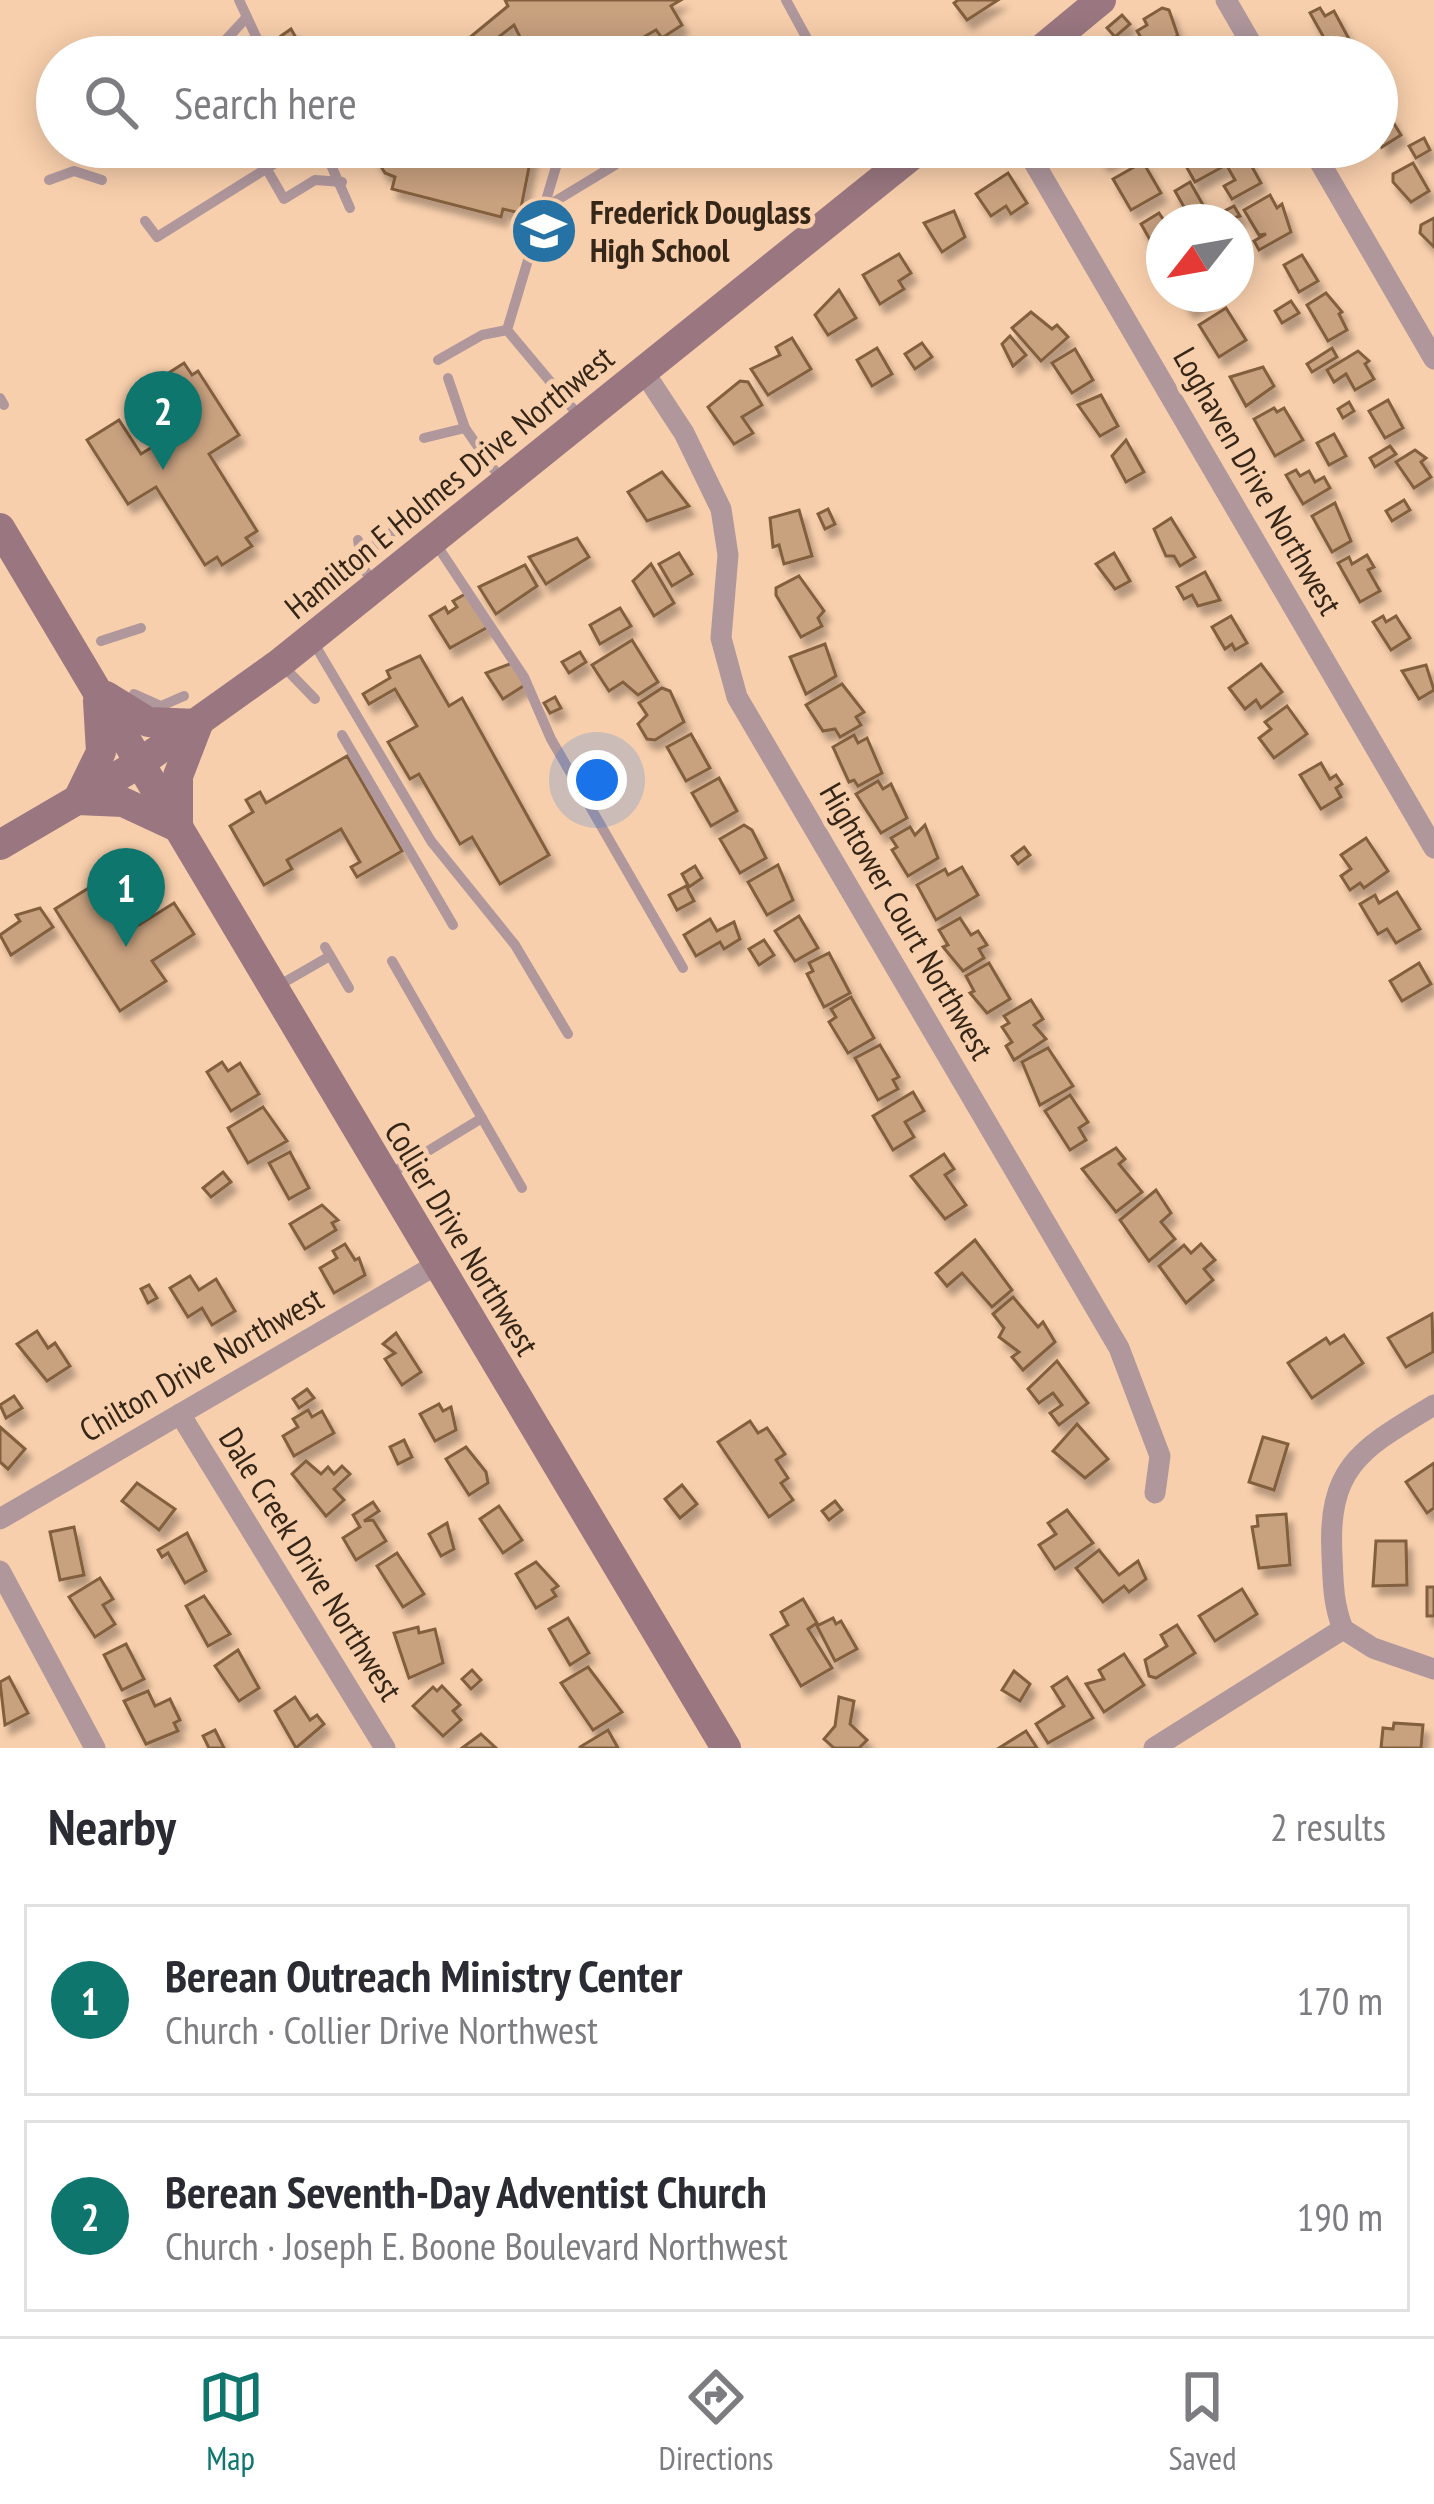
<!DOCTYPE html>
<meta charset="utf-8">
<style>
body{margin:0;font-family:"PT Sans Narrow",sans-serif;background:#f2f2f3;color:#2b2b33}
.compass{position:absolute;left:1146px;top:204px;width:108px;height:108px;border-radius:50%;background:#fff;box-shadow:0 6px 30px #0003;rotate:239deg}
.you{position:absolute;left:597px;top:780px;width:42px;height:42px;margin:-30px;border:9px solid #fff;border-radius:50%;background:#1a73e8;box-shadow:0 0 0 18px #1a73e833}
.badge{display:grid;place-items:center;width:78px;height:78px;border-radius:50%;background:#0f766e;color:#fff;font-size:39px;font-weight:700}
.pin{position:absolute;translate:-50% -99px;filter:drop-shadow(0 3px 6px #0008)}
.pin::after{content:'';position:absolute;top:63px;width:42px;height:36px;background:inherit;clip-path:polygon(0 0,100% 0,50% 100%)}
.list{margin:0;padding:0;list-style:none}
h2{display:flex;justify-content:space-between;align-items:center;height:156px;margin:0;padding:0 48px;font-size:51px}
h2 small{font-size:39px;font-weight:400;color:#7c7c81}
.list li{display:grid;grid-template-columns:78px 1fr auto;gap:36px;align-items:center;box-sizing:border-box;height:192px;margin:0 24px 24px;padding:0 24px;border:3px solid #e1e1e2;border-radius:0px}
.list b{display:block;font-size:45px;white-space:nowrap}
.list p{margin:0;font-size:39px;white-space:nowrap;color:#7c7c81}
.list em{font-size:39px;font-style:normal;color:#7c7c81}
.icon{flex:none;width:66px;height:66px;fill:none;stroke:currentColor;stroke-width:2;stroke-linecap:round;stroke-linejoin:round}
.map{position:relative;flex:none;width:1434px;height:1748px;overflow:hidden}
.search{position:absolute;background:#fff;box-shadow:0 6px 30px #0003;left:36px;right:36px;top:36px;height:132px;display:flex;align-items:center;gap:30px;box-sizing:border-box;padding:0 42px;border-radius:66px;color:#7c7c81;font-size:45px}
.sheet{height:588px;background:#fff}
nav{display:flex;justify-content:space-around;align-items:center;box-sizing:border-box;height:168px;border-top:3px solid #e1e1e2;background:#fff;font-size:33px;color:#7c7c81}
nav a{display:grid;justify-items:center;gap:6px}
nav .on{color:#0f766e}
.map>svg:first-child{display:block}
.building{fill:#c8a17f;stroke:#825e3e;stroke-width:3;filter:url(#shadow)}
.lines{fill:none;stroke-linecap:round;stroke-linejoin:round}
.lane{stroke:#af979c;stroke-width:10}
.street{stroke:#af979c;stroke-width:21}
.secondary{stroke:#9a7780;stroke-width:30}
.labels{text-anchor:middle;stroke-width:10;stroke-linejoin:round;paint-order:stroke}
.poi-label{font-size:33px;font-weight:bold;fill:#352618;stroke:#f8cfac;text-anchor:start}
.street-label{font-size:33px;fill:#352618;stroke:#f8cfac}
</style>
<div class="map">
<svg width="1434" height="1748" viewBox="0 0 1434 1748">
<defs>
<filter id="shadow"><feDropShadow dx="5.5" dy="9" stdDeviation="3" flood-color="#0004"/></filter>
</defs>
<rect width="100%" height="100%" fill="#f8cfac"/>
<g class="building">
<polygon points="505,0 681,0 671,6 682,25 662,38 656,30 609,57 539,57 530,41 524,45 514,25 473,57 446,57 508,6"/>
<polygon points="958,0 998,0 967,20 954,3"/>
<polygon points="1162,8 1169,10 1178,36 1148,49 1137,31 1147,25 1144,19"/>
<polygon points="1320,8 1325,16 1334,11 1350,41 1332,52 1310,13"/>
<polygon points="1122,15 1130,24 1115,37 1107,28"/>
<polygon points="291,29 307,57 294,57 281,36"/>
<polygon points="405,40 416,57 375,57 372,52 383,45 386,51"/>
<polygon points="1388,114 1401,135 1382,147 1377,115"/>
<polygon points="1424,138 1430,150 1416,158 1409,146"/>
<polygon points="369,147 533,147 520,213 503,209 501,217 392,189 395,177 385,173"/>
<polygon points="1096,147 1122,147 1122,152 1104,162"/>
<polygon points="1217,149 1226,165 1195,182 1186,166"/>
<polygon points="1246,156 1261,183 1232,199 1224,186 1235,180 1227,166"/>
<polygon points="1143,162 1161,193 1131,210 1113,179"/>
<polygon points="1413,163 1429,191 1411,202 1393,182 1393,174"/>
<polygon points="1008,173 1027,203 1011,214 1006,206 991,216 976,194"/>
<polygon points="1190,182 1207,212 1192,221 1175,191"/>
<polygon points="1270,195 1277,208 1282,204 1291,232 1259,250 1254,241 1266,234 1259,235 1244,210"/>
<polygon points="1234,206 1240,216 1220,222 1217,215"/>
<polygon points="954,211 965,237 942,252 924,223"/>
<polygon points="1159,213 1165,222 1161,259 1141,224"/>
<polygon points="1434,218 1434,247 1420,233 1421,225"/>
<polygon points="899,254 911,273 899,281 904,289 880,304 863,275"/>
<polygon points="1302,255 1318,281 1299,292 1284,265"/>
<polygon points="839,290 856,318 828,335 815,315"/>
<polygon points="1326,293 1342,312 1339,314 1347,330 1328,341 1307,305"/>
<polygon points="1180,294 1207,294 1209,298 1189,309"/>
<polygon points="1291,301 1299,313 1282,323 1275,311"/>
<polygon points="1226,308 1246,340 1219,357 1199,325"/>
<polygon points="1031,312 1052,329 1057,325 1068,337 1041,361 1012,328"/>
<polygon points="1010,336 1026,355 1013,366 1002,344"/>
<polygon points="792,338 811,369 768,395 751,369 780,355 776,347"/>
<polygon points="922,343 932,357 915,369 905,354"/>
<polygon points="877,348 892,374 872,386 857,360"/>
<polygon points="1332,348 1337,357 1312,372 1307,364"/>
<polygon points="1075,349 1093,380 1072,393 1052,363"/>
<polygon points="1358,351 1369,361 1365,364 1374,379 1355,390 1346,374 1334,382 1327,370"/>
<polygon points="184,363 192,375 198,371 239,435 209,454 257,531 246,538 252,546 222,565 217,557 205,565 156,487 128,504 87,440 119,420 141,454 186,426 165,392 174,386 167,374"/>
<polygon points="1263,367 1274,386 1246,406 1230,377"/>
<polygon points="740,381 748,382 762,405 742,417 753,433 734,444 708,407"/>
<polygon points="1101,395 1118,426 1100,436 1078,405"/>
<polygon points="1388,400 1403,428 1385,438 1369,411"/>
<polygon points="1349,402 1354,411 1343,418 1338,409"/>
<polygon points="1274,408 1277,412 1284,408 1303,440 1275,456 1254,419"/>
<polygon points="1334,434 1346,456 1329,465 1317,443"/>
<polygon points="1126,440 1144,472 1126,482 1112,456"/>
<polygon points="1390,446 1396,454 1375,467 1370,458"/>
<polygon points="1415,450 1426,458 1421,462 1431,477 1414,488 1396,462"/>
<polygon points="1296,470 1300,476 1309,471 1315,482 1324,477 1330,488 1303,504 1286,475"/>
<polygon points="662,472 689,506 647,521 628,492"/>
<polygon points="1404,500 1410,510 1392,521 1386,511"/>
<polygon points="1335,503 1351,541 1332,552 1312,516"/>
<polygon points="828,509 835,524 825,529 818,514"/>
<polygon points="799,510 812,556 784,564 779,545 773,547 770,518"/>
<polygon points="1171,518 1195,557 1180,566 1174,556 1166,556 1154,529"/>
<polygon points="577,538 589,557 546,584 529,557"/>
<polygon points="679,553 692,574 672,586 659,564"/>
<polygon points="1114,553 1130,581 1115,589 1096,564"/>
<polygon points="1367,555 1374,567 1368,570 1380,591 1360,602 1338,563 1349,557 1352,564"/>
<polygon points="651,564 674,603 654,616 633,581"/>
<polygon points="525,565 537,586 496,614 479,587"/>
<polygon points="1205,572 1220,600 1198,606 1192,595 1184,599 1177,587"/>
<polygon points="799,576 824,611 818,618 822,626 801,637 776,595 776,588"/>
<polygon points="467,593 488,627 450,648 430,616 445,607 448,613 457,607 453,601"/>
<polygon points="620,608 631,626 600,644 590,625"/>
<polygon points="1231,616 1247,643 1235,650 1232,644 1225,649 1212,627"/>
<polygon points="1383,616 1386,622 1396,616 1410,638 1391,650 1373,622"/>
<polygon points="632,640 658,682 638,695 623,682 609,691 592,665"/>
<polygon points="825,644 836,676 806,694 790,657"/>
<polygon points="580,652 586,662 569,673 562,662"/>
<polygon points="420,656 449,706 462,698 549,855 500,884 472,837 460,844 419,774 410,779 388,742 417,726 395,689 369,704 363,694 390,678 387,671"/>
<polygon points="512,663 525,685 503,699 486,673"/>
<polygon points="1261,664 1282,692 1261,708 1256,700 1245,709 1229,688"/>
<polygon points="1426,665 1434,690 1419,699 1402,671"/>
<polygon points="842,684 864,712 856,717 861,725 840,737 835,729 823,731 806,705"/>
<polygon points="662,688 670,691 684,722 655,740 647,739 638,724 647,715 639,703"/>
<polygon points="555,697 561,708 550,713 544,703"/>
<polygon points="1287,706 1307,734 1274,758 1259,738 1271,729 1265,722"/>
<polygon points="691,734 710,768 686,781 667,747"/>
<polygon points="854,735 858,743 867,738 882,773 858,786 854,780 849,782 833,747"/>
<polygon points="347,756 402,851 357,877 351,867 360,862 341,829 287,860 292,869 264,885 230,826 253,812 246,800 260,792 266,803"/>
<polygon points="1321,763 1330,779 1336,775 1342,784 1336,788 1341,797 1321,809 1300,775"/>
<polygon points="719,778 737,811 711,826 692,793"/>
<polygon points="878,781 883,789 891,784 907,818 881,833 856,794"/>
<polygon points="744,825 752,830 766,858 740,873 720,839"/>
<polygon points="925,825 938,858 908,876 892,850 897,847 891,838 910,827 915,835"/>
<polygon points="1366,838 1388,871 1364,888 1360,883 1350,890 1341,876 1351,869 1341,855"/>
<polygon points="1024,847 1030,855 1018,864 1012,856"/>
<polygon points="778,865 793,900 767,915 748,882"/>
<polygon points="695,866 702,878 689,887 682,874"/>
<polygon points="962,867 978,895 936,920 917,885 945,869 948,875"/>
<polygon points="103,879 134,928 174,903 194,934 152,961 166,981 120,1011 55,909"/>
<polygon points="686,886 694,901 677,910 669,895"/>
<polygon points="1397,892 1420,929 1396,943 1387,929 1378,934 1360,904 1375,895 1379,903"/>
<polygon points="40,908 53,927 11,955 0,935 20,921 16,915"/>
<polygon points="799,916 818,948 795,961 775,931"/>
<polygon points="960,918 971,935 978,931 987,945 979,949 984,958 963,971 943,947 948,945 939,930"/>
<polygon points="710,919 717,931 734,922 740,939 724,949 720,942 696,956 684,935"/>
<polygon points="764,940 774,955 759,965 749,949"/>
<polygon points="829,953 850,993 824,1007 807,974 813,971 809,963"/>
<polygon points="989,963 1010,999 987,1013 970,993 974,991 966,976"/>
<polygon points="1419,963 1431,984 1402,1001 1390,981"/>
<polygon points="851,997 874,1038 848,1053 829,1022 836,1017 831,1009"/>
<polygon points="1031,1000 1043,1019 1034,1025 1046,1039 1014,1060 1006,1046 1012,1042 1002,1027 1009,1023 1004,1016"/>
<polygon points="880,1045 899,1077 893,1080 898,1089 878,1100 855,1058"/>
<polygon points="1048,1048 1073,1086 1040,1105 1022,1062"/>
<polygon points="222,1062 228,1071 240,1063 259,1094 231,1111 207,1072"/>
<polygon points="913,1092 924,1111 905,1122 914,1137 893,1150 873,1116"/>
<polygon points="1070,1095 1088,1122 1079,1128 1086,1140 1070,1150 1045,1111"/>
<polygon points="263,1107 287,1141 248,1163 228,1128"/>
<polygon points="1116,1148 1125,1159 1119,1164 1142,1192 1116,1212 1082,1169"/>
<polygon points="290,1152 309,1188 289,1199 269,1163"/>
<polygon points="944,1154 954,1169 945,1175 966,1205 945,1219 911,1176"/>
<polygon points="223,1172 231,1182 211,1197 203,1188"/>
<polygon points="1156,1190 1171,1213 1161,1222 1175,1239 1149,1261 1120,1220"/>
<polygon points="322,1205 338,1220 332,1223 336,1230 305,1249 290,1224"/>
<polygon points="975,1240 1012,1290 992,1307 962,1273 947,1286 936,1273"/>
<polygon points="345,1244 355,1260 359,1258 365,1275 334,1293 320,1268 337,1258 333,1251"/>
<polygon points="1201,1244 1215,1260 1204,1269 1213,1280 1186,1303 1159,1266 1184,1245 1191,1253"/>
<polygon points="190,1276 199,1290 216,1279 235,1311 212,1325 202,1308 188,1317 170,1288"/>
<polygon points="149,1285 157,1298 148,1303 141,1289"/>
<polygon points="1013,1297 1038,1327 1043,1322 1055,1342 1023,1370 1012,1357 1019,1352 999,1337 1004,1328 993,1314"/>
<polygon points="1432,1314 1433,1352 1406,1367 1388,1338"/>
<polygon points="37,1331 48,1348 55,1343 70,1366 47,1381 17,1344"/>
<polygon points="396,1333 421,1372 402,1385 385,1359 395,1353 383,1344"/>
<polygon points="1344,1335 1363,1363 1312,1398 1288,1363 1326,1338 1330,1344"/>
<polygon points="1057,1361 1088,1403 1059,1425 1050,1413 1062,1405 1053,1393 1039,1403 1028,1389"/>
<polygon points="307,1389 314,1398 299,1408 293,1399"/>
<polygon points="14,1396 22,1408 6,1418 0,1405"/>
<polygon points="439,1404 443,1411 451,1407 456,1430 435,1441 420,1414"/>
<polygon points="308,1410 312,1417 322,1411 334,1433 294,1456 283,1436 298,1427 293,1419"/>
<polygon points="750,1421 758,1433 767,1428 785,1454 776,1460 788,1478 781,1483 793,1500 769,1517 718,1442"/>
<polygon points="1077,1424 1108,1459 1085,1478 1053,1451"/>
<polygon points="0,1427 25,1449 8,1469 0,1462"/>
<polygon points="1263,1437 1288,1444 1274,1490 1249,1482"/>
<polygon points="404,1440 412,1457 398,1464 390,1447"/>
<polygon points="466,1447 486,1472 488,1483 469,1495 446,1459"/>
<polygon points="306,1461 321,1474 328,1467 334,1474 342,1466 350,1474 334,1489 344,1500 326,1516 292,1474"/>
<polygon points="1434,1463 1434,1508 1427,1513 1406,1482"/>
<polygon points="137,1483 175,1509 159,1530 122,1501"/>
<polygon points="682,1485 697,1504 680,1518 665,1499"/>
<polygon points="835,1501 842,1510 829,1520 822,1511"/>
<polygon points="373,1502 379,1511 364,1521 373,1520 386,1541 356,1560 343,1538 360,1527 353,1515"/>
<polygon points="499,1506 522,1540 503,1553 480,1519"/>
<polygon points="1067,1510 1093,1543 1055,1569 1039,1545 1056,1534 1048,1523"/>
<polygon points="1286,1514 1290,1565 1259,1568 1252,1527 1258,1526 1257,1516"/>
<polygon points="447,1523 454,1549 441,1556 429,1534"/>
<polygon points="74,1527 84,1575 60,1580 50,1532"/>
<polygon points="187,1533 206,1571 185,1583 168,1553 162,1557 158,1550"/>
<polygon points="1376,1541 1406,1541 1407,1585 1373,1586"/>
<polygon points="1099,1550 1119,1575 1138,1561 1146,1579 1129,1592 1124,1586 1103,1602 1076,1568"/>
<polygon points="397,1553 424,1594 403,1607 377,1566"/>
<polygon points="536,1562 558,1586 552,1590 556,1596 536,1608 516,1574"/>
<polygon points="100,1578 113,1599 103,1605 115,1624 95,1637 69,1597"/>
<rect x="1427" y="1587" width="7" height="29"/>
<polygon points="1242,1589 1257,1614 1215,1641 1199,1616"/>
<polygon points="204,1596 230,1634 208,1646 186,1606"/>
<polygon points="803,1599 817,1623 808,1629 832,1668 801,1686 771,1635 788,1625 781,1612"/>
<polygon points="568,1618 589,1653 570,1665 549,1629"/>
<polygon points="833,1618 836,1624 841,1621 857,1649 835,1661 817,1626"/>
<polygon points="1177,1625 1195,1653 1156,1678 1149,1676 1145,1660 1167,1646 1161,1635"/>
<polygon points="418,1627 419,1633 435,1629 443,1663 409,1678 394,1633"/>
<polygon points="126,1644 144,1679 122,1690 104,1655"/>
<polygon points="238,1650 259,1688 239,1701 215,1666"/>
<polygon points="1124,1654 1144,1685 1104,1712 1086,1684 1104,1679 1099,1670"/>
<polygon points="588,1667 622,1712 593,1730 561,1683"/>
<polygon points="472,1670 481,1680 471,1689 462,1679"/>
<polygon points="1014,1671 1030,1684 1020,1701 1002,1690"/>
<polygon points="9,1677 28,1713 5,1725 0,1682"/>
<polygon points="1067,1677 1093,1718 1048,1743 1036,1724 1064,1706 1052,1687"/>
<polygon points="442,1686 460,1705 453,1711 461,1720 443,1736 413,1706 433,1687 437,1691"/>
<polygon points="148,1691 155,1706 170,1699 180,1720 174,1723 178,1731 146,1744 124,1701"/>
<polygon points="295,1697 310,1720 317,1715 324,1724 296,1748 275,1711"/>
<polygon points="839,1697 854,1701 850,1724 867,1740 859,1748 834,1748 824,1739 835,1726"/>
<polygon points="1394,1723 1423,1725 1421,1748 1381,1748 1383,1728 1393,1729"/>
<polygon points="215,1730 224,1748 209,1748 203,1736"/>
<polygon points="608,1730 618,1748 580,1748 580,1747"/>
<polygon points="1026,1731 1037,1748 999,1748"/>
<polygon points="481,1734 496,1748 462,1748"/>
</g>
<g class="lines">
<g class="lane">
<polyline points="239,0 260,45"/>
<polyline points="786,0 817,57"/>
<polyline points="210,57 246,18"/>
<polyline points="715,57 742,41 815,57"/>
<polyline points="254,147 284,199 315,180 342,182"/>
<polyline points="323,147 350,208"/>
<polyline points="562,147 507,330 579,416"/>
<polyline points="49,180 74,171 102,180"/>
<polyline points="544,208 615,165"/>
<polyline points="145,221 157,237 301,147"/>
<polyline points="438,360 482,335 507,330"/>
<polyline points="448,378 465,428 502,481"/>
<polyline points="0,398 4,405"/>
<polyline points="424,438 465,428"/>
<polyline points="358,540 362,566 374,584"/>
<polyline points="434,541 524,677 551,739 683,968"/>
<polyline points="362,566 376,544 395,530"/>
<polyline points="312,640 431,841 515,945 568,1034"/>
<polyline points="101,641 141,628"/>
<polyline points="284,667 315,699"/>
<polyline points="134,694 161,706 184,696"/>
<polyline points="342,735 453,925"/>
<polyline points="325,947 349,988"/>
<polyline points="392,961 522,1188"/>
<polyline points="276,987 330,956"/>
<polyline points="387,1176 482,1118"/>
</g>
<g class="street">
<polyline points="1226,0 1259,57"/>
<polyline points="1025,147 1434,848"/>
<polyline points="1311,147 1434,359"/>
<polyline points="644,372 684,433 721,509 728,555 721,638 737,697 1119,1348 1160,1456 1155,1493"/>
<polyline points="180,1414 385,1748"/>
<polyline points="0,1519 436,1265"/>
<polyline points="0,1571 95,1748"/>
<path d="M1343,1629C1333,1604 1333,1581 1332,1555C1327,1465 1363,1448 1434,1405"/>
<polyline points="1343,1629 1373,1648 1434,1669"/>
<polyline points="1154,1748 1343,1629"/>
</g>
<g class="secondary">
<polyline points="1032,57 1101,0"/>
<polyline points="0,528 726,1748"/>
<polyline points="106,696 148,722 198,724"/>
<polyline points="79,797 101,752 98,701"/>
<polyline points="77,800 123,802 179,828"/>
<polyline points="178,822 178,776 198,724"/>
<polyline points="0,845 140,763 280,663 922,147"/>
</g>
</g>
<defs>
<g id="school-disc" transform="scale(3.45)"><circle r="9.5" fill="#2772a5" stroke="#f8cfac"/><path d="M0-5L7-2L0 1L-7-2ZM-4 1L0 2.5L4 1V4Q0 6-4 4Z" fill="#fff"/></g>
</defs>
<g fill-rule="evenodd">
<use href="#school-disc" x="544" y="231"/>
</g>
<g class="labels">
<g class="poi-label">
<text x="590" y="224">Frederick Douglass<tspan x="590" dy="38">High School</tspan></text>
</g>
<g class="street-label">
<text transform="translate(1258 481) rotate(60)" y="12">Loghaven Drive Northwest</text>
<text transform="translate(449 482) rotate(-39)" y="12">Hamilton E Holmes Drive Northwest</text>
<text transform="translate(907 921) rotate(60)" y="12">Hightower Court Northwest</text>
<text transform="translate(462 1238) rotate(59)" y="12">Collier Drive Northwest</text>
<text transform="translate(201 1364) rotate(-30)" y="12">Chilton Drive Northwest</text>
<text transform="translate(311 1564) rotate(58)" y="12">Dale Creek Drive Northwest</text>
</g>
</g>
</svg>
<svg class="compass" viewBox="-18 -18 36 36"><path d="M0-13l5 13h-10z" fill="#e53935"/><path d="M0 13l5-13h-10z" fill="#7c7c81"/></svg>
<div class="you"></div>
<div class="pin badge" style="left:126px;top:947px">1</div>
<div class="pin badge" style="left:163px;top:470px">2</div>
<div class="search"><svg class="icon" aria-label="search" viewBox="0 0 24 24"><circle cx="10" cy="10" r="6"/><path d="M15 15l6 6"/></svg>Search here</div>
</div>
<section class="sheet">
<h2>Nearby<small>2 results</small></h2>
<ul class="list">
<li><span class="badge">1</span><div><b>Berean Outreach Ministry Center</b><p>Church · Collier Drive Northwest</p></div><em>170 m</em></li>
<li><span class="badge">2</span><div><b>Berean Seventh-Day Adventist Church</b><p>Church · Joseph E. Boone Boulevard Northwest</p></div><em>190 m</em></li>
</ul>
</section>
<nav>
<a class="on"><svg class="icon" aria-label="map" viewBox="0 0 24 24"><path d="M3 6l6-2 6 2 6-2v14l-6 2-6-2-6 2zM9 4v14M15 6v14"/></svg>Map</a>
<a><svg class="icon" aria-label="directions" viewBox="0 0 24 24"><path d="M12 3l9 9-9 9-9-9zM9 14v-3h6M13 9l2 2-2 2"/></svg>Directions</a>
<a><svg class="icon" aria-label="saved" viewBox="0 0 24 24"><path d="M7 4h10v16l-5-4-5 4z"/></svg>Saved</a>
</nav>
